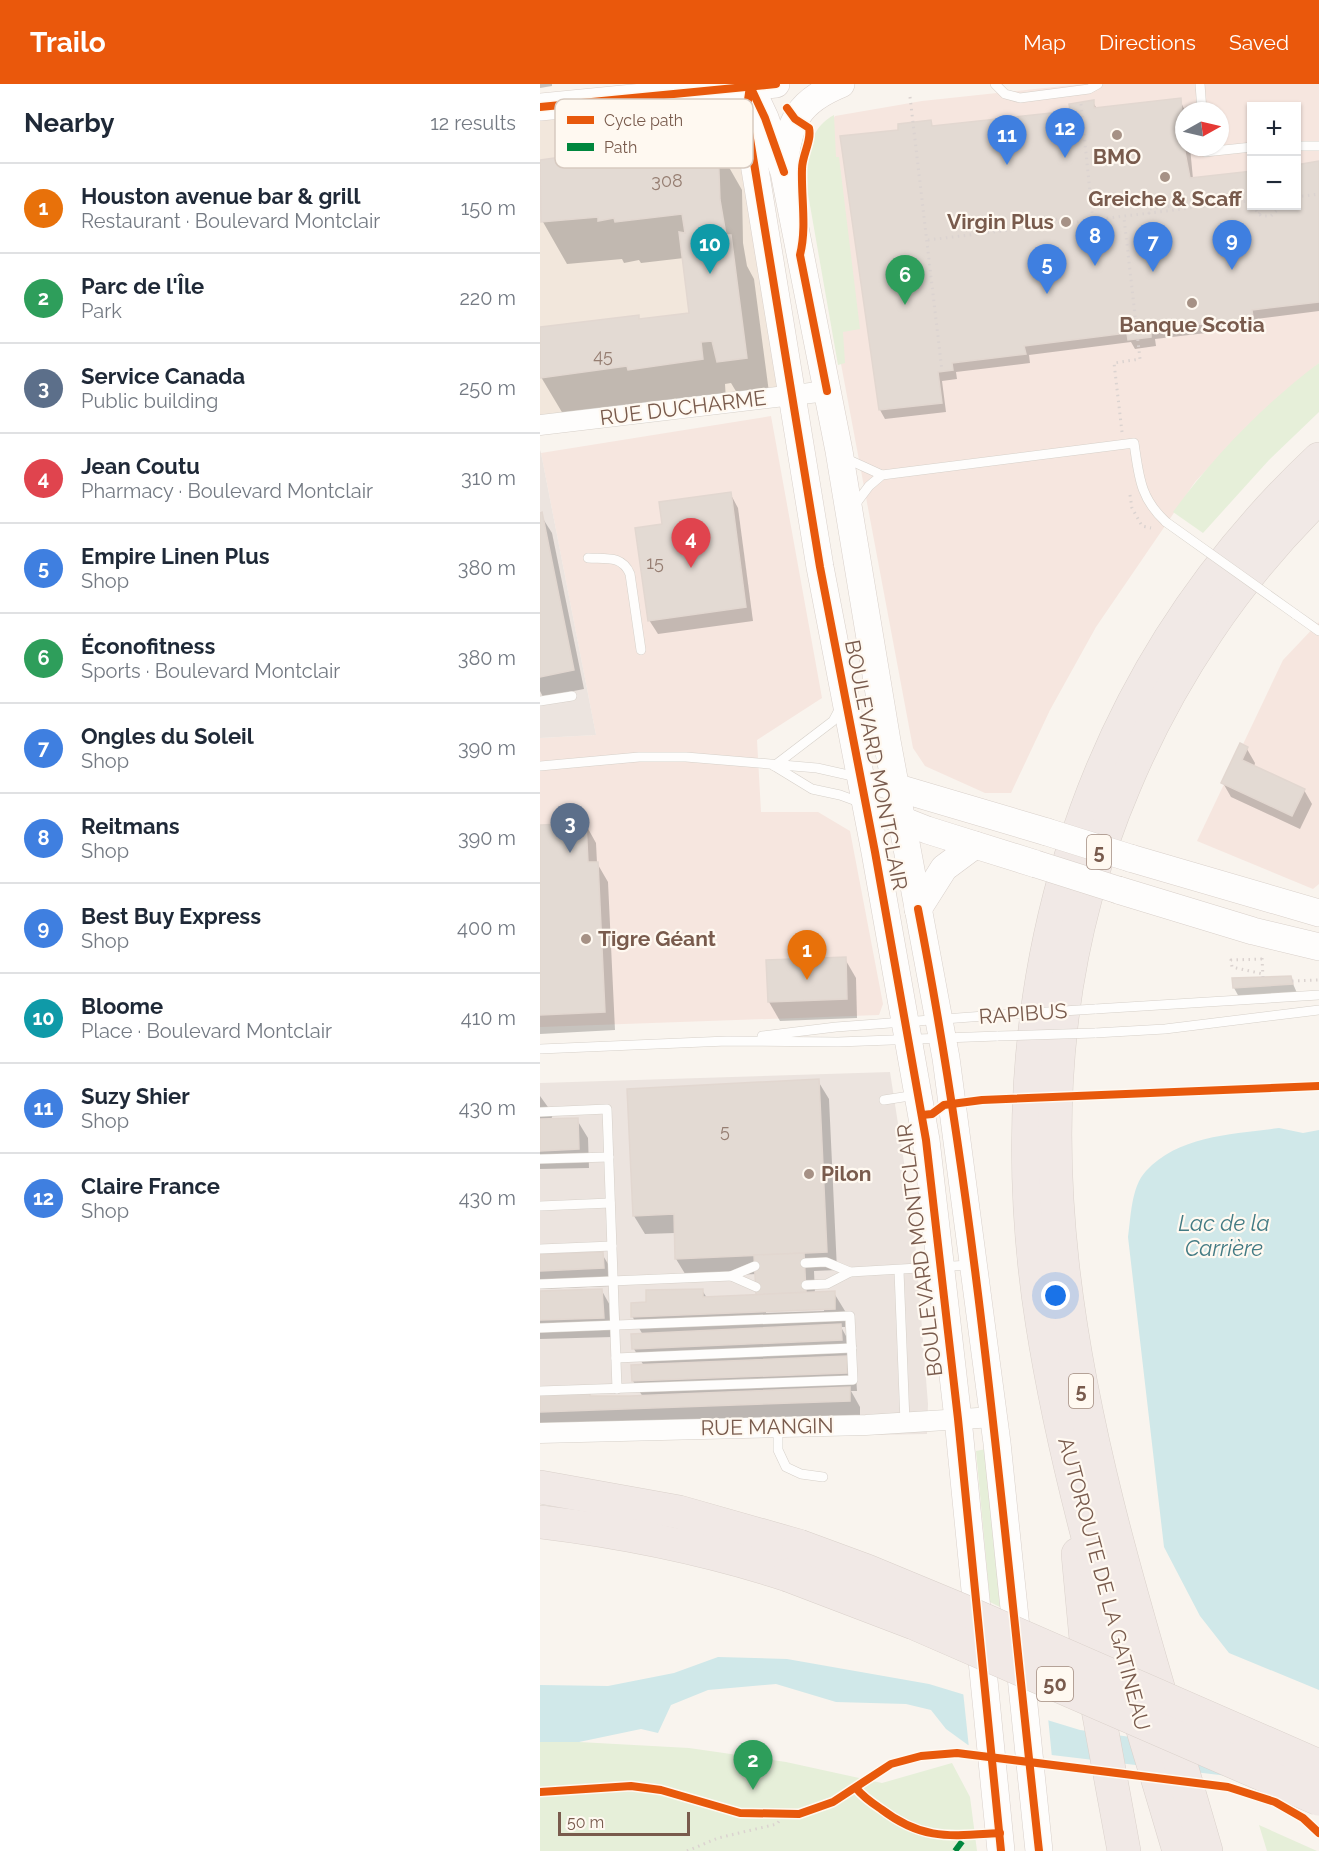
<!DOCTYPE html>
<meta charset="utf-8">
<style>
body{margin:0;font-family:Raleway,sans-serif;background:#f2f2f3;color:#1f2937}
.controls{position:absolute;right:18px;top:18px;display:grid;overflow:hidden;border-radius:0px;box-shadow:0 2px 4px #0004}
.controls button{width:54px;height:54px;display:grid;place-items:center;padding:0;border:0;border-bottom:2px solid #e0e1e3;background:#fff;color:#1f2937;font:30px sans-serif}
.compass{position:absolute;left:635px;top:18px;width:54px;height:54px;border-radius:50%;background:#fff;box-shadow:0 2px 4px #0004;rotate:82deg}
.scale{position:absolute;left:18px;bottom:15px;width:132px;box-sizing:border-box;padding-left:6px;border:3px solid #795b4d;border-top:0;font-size:16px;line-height:21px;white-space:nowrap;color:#795b4d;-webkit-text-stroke:4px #fff9f1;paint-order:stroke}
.you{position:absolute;left:516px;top:1212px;width:21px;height:21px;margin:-15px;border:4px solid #fff;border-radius:50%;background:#1a73e8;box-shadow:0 0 0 9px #1a73e833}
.badge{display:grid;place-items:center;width:39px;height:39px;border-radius:50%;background:#ea580c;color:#fff;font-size:20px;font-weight:700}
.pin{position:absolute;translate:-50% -50px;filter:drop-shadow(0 2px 3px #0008)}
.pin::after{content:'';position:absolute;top:32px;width:21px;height:18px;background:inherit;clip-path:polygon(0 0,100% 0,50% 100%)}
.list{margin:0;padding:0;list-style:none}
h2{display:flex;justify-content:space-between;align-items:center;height:78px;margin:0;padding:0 24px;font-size:26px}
h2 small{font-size:20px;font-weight:400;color:#747a83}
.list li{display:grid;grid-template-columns:39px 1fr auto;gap:18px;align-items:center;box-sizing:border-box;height:90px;padding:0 24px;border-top:2px solid #e0e1e3}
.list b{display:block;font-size:22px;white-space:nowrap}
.list p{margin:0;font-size:20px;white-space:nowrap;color:#747a83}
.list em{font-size:20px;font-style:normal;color:#747a83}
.map{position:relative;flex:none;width:779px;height:1767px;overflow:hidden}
header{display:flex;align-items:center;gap:36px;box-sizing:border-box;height:84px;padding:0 30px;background:#ea580c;color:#fff}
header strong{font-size:28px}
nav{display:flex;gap:33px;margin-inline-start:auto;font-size:21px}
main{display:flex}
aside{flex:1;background:#fff}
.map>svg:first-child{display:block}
.residential{fill:#f2e7dc}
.commercial{fill:#f6e6df;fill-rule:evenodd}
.industrial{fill:#ece4df}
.green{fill:#e6efd9}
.water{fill:#d0e8e9}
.pier{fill:#f9f4ee}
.shadow{fill:#0003;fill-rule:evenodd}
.building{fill:#e3dad3;stroke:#e2d7d0;stroke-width:1.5}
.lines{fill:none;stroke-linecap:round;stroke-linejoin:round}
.lane-casing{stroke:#d6d0c9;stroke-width:10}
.street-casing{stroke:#d6d0c9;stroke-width:21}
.secondary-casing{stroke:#d9d0ca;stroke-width:28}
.highway-casing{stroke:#dad1cb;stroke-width:34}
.path{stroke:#dbd3d0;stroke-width:3;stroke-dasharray:1.5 4.5;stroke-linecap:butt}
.lane{stroke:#fefdfc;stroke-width:9}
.street{stroke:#fefdfc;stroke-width:20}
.secondary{stroke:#fefdfc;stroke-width:27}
.highway{stroke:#f1e9e6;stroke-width:33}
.lane-bridge-casing{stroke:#d6d0c9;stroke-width:10;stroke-linecap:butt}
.secondary-bridge-casing{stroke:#d9d0ca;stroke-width:28;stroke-linecap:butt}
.highway-bridge-casing{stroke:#dad1cb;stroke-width:34;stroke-linecap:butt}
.lane-bridge{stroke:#fefdfc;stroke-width:9}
.secondary-bridge{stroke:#fefdfc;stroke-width:27}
.highway-bridge{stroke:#f1e9e6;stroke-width:33}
.quiet{stroke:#00873e;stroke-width:6;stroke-dasharray:12 6;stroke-linecap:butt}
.cycleway-casing{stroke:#fff9f1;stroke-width:11}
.cycleway{stroke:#e8590c;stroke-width:8}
.poi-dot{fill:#a69185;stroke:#fff9f1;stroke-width:2}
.labels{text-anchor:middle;stroke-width:4.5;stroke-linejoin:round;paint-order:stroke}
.number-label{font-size:18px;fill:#967e72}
.shield{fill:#fff9f1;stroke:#a18a7e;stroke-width:1.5}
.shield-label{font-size:20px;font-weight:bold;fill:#795b4d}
.poi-label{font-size:21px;font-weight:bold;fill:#795b4d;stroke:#fff9f1}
.street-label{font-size:21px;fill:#795b4d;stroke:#fff9f1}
.water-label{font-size:22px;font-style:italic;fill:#437b84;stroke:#fff9f1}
.key{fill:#fff9f1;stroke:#d7cac0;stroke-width:1.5}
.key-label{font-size:16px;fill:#795b4d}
</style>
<header>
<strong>Trailo</strong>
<nav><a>Map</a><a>Directions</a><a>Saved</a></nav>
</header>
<main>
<aside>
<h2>Nearby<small>12 results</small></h2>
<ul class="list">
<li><span class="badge" style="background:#e8710a">1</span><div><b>Houston avenue bar &amp; grill</b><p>Restaurant · Boulevard Montclair</p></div><em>150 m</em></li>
<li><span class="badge" style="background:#2e9e5b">2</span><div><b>Parc de l'Île</b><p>Park</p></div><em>220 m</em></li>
<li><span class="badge" style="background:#5c6f8a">3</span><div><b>Service Canada</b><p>Public building</p></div><em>250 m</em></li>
<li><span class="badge" style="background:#e0444e">4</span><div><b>Jean Coutu</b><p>Pharmacy · Boulevard Montclair</p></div><em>310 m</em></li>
<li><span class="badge" style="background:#3f7fe0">5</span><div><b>Empire Linen Plus</b><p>Shop</p></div><em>380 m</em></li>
<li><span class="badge" style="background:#2e9e5b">6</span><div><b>Éconofitness</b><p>Sports · Boulevard Montclair</p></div><em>380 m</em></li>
<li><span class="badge" style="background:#3f7fe0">7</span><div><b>Ongles du Soleil</b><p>Shop</p></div><em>390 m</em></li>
<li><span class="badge" style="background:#3f7fe0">8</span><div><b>Reitmans</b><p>Shop</p></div><em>390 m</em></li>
<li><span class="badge" style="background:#3f7fe0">9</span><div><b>Best Buy Express</b><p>Shop</p></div><em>400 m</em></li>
<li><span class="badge" style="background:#0f9aa8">10</span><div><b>Bloome</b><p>Place · Boulevard Montclair</p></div><em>410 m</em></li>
<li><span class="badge" style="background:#3f7fe0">11</span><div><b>Suzy Shier</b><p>Shop</p></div><em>430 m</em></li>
<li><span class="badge" style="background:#3f7fe0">12</span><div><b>Claire France</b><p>Shop</p></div><em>430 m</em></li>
</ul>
</aside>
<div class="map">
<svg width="779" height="1767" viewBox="0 0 779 1767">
<rect width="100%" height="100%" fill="#f9f4ee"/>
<polygon class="residential" points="210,2 250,312 0,341 0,23"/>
<g class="commercial">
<path d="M543,0H779V279L696,354L655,398L556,543L510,626L471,709H445L385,682L373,664L277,152L274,69L295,32L382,17ZM712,22H756V122H712ZM644,27H680V63H644Z"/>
<polygon points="231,332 282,614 217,656 221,728 278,728 310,747 343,920 339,931 0,943 0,654 56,651 1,369"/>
<polygon points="779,538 779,800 773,805 657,757 743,576"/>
</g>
<g class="industrial">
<polygon points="0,366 1,369 56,651 0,654"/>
<polygon points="350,988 374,1143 388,1320 387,1350 0,1357 0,999"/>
</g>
<g class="green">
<path d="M294,31L296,73H299L320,245L303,248L305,279L298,281L268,110C266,82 265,46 294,31Z"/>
<path d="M779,279V328L729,376L663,449L633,428C673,373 724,320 779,279Z"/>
<polygon points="446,1365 460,1523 450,1518 436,1367"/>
<polygon points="0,1658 39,1658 149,1664 246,1678 342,1699 412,1679 430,1713 437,1767 0,1767"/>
<polygon points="719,1741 777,1767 727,1767"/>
</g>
<g class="water">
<path d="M739,1044L763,1049L779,1046V1606L689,1569L660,1532L624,1463L588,1153C591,1133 591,1103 606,1087C639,1051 694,1050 739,1044Z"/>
<polygon points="178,1573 247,1575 389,1600 540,1646 706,1669 688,1692 428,1661 406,1645 391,1626 366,1620 296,1618 236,1600 168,1606 131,1621 118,1649 101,1645 39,1658 0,1658 0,1601 68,1602 134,1589"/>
</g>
<polygon class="pier" points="423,1607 508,1633 512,1674 429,1664"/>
<g class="shadow">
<polygon points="0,0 12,0 12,2 0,4"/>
<polygon points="640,16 645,27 644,63 650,63 653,95 712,122 756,122 779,78 779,227 716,235 717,243 615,255 616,262 595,265 591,258 489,271 490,279 416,288 417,295 402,297 406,328 345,335 340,326 359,47 390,38 393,43 532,28 553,18 557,25"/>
<polygon points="178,64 202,106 203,159 207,182 214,195 230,316 203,319 191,299 185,300 186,317 26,335 1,293 0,245 98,232 100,236 151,230 144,174 101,179 99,176 84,179 82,175 27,180 3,138 0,77 76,66 78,70"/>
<polygon points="190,409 198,424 213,537 118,550 109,536 123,441"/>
<polygon points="0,430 12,449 44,605 3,613 0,607"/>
<polygon points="700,661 707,665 715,679 714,683 764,706 772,720 760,745 691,713 683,699"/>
<polygon points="46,741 56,759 57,779 68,798 75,946 0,950 0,743"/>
<polygon points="305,875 316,894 317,934 240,937 229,918"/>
<polygon points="750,893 757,909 699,913 694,904 694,896"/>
<path d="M278,997L289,1015L297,1186L274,1187L275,1210L294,1209L305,1227V1243H301L311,1261L312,1274L306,1275L316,1292L317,1307H311L320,1323V1335L0,1347V1312L49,1310L51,1313H103L93,1297V1282H104L94,1265L93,1251H103L92,1232L107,1220L162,1206L167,1214L218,1212L217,1190L147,1193L136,1175L135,1149L105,1150L94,1132ZM284,1224V1227L226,1229V1226Z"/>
<polygon points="0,1012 13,1030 11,1036 37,1036 48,1054 49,1084 0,1085"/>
<polygon points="62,1170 73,1188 73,1202 0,1205 0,1172"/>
<polygon points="62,1207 72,1225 73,1253 0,1255 0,1209"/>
</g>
<g class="building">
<polygon points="641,14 644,63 650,94 712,87 712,122 756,122 756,81 779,77 779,218 712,226 713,234 611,246 611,253 588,256 587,249 484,262 486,270 412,279 413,286 398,288 402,319 339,326 300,52 358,46 358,40 391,36 392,42 530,27 529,20 554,16 554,24"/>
<polygon points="162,62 178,62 180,116 186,151 191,151 207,274 177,278 172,257 161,258 163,275 88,286 87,282 0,294 0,243 99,231 99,235 149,229 139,148 145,149 142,130 75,138 74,134 58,137 58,133 1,138 0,76 77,65 77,68 82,69"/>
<polygon points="191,408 206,523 108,537 95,444 122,440 119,418"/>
<polygon points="2,428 34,586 0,593 0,429"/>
<polygon points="700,659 708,663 702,676 765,705 752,732 681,699"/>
<polygon points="46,739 48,778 58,778 65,928 0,931 0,741"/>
<polygon points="306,873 307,915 228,918 226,876"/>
<polygon points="751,892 753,900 693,904 692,894"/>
<polygon points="279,995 287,1168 135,1175 134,1130 93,1132 87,1005"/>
<polygon points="38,1034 39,1065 0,1067 0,1035"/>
<polygon points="63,1168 64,1184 0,1187 0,1170"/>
<polygon points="264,1169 266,1208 216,1211 214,1171"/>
<polygon points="62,1205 64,1234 0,1236 0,1207"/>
<polygon points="163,1205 163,1213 295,1207 295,1225 91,1233 91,1219 106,1218 106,1206"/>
<polygon points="301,1240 302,1256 92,1265 91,1250"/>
<polygon points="307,1272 307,1289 92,1297 91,1281"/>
<polygon points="310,1303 310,1317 0,1328 0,1310 50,1308 50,1312 90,1312"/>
</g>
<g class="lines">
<g class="lane-casing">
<g id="lane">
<polyline points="455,0 465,10 480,14 549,5 558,0"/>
<polyline points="660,0 662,27"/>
<polyline points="756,62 779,62"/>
<polyline points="665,63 665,68 712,63"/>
<polyline points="307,375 342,391"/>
<path d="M314,422L329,402L342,391L594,359C599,393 600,414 626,438"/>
<path d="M48,474C66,475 82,471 90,490L101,566"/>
<polyline points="755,530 779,547"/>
<polyline points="0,617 32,612"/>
<polyline points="0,682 99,673 146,673 277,684 317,693"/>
<polyline points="234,682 293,637 301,622"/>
<polyline points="236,683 272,705 300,711 322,719"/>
<polyline points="555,925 779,911"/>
<polyline points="555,949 625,945 779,926"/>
<polyline points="222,952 296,943 458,931"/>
<polyline points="0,965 187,957 298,958 458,952"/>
<polyline points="344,1016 376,1011"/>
<polyline points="0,1028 67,1025 77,1305"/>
<polyline points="0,1075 69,1073"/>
<polyline points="0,1122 70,1119"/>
<polyline points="0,1165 72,1162"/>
<polyline points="265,1179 286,1178 310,1188 430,1181"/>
<polyline points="215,1182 191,1192 216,1203"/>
<polyline points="359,1187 365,1338"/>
<polyline points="0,1200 191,1192"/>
<polyline points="266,1201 287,1200 310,1188"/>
<polyline points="0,1244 310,1232 313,1296 0,1307"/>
<polyline points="76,1274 312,1264"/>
<polyline points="238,1343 238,1366 246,1383 261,1390 283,1393"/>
</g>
</g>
<g class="street-casing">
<g id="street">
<polyline points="0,341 287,307"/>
<polyline points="0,1349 326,1341 454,1333"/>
</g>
</g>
<g class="secondary-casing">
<g id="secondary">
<polyline points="210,2 225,34 244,88 299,367 347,657 406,974 457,1359 499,1767"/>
<polyline points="209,6 206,30 280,483 335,768 386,1056 418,1335 461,1767"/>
<polyline points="0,23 236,0"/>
<path d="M244,83C249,38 257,18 301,0"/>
<polyline points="341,699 507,748"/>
<polyline points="349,731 387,746 496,780"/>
<polyline points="590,774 779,829"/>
<polyline points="578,806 713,847 779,863"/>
<polyline points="378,825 404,784 435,761"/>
</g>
</g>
<g class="highway-casing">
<g id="highway">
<polyline points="0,1403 139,1428 259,1462"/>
<path d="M0,1438C84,1448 167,1465 248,1491"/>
<polyline points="538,1470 547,1566 584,1767"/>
<path d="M639,1767C588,1593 530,1418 502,1238C452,916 538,602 779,375"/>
<path d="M666,1767C565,1414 431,1060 585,700C630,593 696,494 779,413"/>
</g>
</g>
<g class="path">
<polyline points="370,13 402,287"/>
<polyline points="541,20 553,138"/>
<polyline points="756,113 779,110"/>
<polyline points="708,117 721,132 731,132 741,122"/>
<polyline points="708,117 712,111"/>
<polyline points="609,130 609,125 638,121 639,126"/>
<polyline points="719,130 725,122"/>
<polyline points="494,145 493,138 519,135 520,142"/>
<polyline points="388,156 708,117"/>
<polyline points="582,348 574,279 600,275 584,134"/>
<polyline points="590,411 592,424 602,442 611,444"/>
<polyline points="722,874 723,893"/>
<polyline points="722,875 691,876 692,883 723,890"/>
<polyline points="752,897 779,896"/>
<polyline points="147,1767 178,1754 237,1740 244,1730"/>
</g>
<use href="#lane" class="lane"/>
<use href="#street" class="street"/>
<use href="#secondary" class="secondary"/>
<use href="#highway" class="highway"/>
<g class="lane-bridge-casing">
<g id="lane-bridge">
<polyline points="626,438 755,530"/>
<polyline points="458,931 555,925"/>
<polyline points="458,952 555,949"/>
</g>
</g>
<g class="secondary-bridge-casing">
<g id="secondary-bridge">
<polyline points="507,748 590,774"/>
<polyline points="496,780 578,806"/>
</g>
</g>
<g class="highway-bridge-casing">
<g id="highway-bridge">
<polyline points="259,1462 327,1487 426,1528 779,1682"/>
<polyline points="248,1491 374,1539 779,1715"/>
</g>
</g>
<use href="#lane-bridge" class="lane-bridge"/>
<use href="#secondary-bridge" class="secondary-bridge"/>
<use href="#highway-bridge" class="highway-bridge"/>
<polyline class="quiet" points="415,1767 427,1751"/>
<g class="cycleway-casing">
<g id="cycleway">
<polyline points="210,2 206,30 280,483 335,768 386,1056 418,1335 461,1767"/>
<polyline points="210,2 225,34 244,88"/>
<polyline points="0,23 236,0"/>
<path d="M247,24L255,35L269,44C272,57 262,71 262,85C261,114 267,143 260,171L287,307"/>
<path d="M378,825C439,1137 464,1452 499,1767"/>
<polyline points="382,1031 392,1030 404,1021 442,1016 779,1002"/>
<path d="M316,1704C323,1713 332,1719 341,1725C383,1757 410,1752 460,1749"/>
<polyline points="0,1708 91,1702 121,1706 200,1729 259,1730 293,1718 351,1680 381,1672 417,1669 688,1703 735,1718 763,1734 779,1749"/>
</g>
</g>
<use href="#cycleway" class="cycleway"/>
</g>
<g class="poi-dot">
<circle cx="577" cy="51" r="6"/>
<circle cx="625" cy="93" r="6"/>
<circle cx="526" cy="138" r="6"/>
<circle cx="652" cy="219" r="6"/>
<circle cx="46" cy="855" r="6"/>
<circle cx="269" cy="1090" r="6"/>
</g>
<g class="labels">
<g class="number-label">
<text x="127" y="103">308</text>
<text x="63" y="278">45</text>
<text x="115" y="485">15</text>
<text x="185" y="1053">5</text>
</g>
<g class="shield">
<rect x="547" y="751" width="24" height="34" rx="4.5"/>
<rect x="529" y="1290" width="24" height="34" rx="4.5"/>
<rect x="497" y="1583" width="36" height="34" rx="4.5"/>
</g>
<g class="shield-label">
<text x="559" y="775">5</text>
<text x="541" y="1314">5</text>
<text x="515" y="1607">50</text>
</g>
<g class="poi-label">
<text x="577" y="80">BMO</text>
<text x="625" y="122">Greiche &amp; Scaff</text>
<text x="514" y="145" text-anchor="end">Virgin Plus</text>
<text x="652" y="248">Banque Scotia</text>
<text x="58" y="862" text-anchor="start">Tigre Géant</text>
<text x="281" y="1097" text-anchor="start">Pilon</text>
</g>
<g class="street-label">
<text transform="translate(143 324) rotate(-7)" y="7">RUE DUCHARME</text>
<text transform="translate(336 681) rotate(79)" y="7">BOULEVARD MONTCLAIR</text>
<text transform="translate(483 930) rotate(-4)" y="7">RAPIBUS</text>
<text transform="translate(380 1166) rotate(-97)" y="7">BOULEVARD MONTCLAIR</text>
<text transform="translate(227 1343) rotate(-1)" y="7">RUE MANGIN</text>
<text transform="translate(564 1500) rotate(75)" y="7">AUTOROUTE DE LA GATINEAU</text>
</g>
<g class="water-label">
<text x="684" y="1147">Lac de la<tspan x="684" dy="25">Carrière</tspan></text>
</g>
</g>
<rect x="15" y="15" width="198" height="69" rx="9" class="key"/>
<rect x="27" y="32" width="27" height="8" fill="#e8590c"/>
<rect x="27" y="59" width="27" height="8" fill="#00873e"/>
<g class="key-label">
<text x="64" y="42">Cycle path</text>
<text x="64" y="69">Path</text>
</g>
</svg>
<div class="controls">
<button>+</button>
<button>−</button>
</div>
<svg class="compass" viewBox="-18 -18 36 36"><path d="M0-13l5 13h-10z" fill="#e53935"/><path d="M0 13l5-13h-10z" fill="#747a83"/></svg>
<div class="scale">50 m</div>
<div class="you"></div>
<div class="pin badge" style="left:267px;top:896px;background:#e8710a">1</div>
<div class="pin badge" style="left:213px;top:1706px;background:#2e9e5b">2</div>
<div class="pin badge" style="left:30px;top:769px;background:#5c6f8a">3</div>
<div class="pin badge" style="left:151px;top:484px;background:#e0444e">4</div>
<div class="pin badge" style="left:507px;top:210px;background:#3f7fe0">5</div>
<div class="pin badge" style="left:365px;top:221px;background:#2e9e5b">6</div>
<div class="pin badge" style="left:613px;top:188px;background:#3f7fe0">7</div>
<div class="pin badge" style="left:555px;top:182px;background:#3f7fe0">8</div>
<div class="pin badge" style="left:692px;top:186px;background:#3f7fe0">9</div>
<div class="pin badge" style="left:170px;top:190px;background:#0f9aa8">10</div>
<div class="pin badge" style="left:467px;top:81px;background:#3f7fe0">11</div>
<div class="pin badge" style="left:525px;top:74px;background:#3f7fe0">12</div>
</div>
</main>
